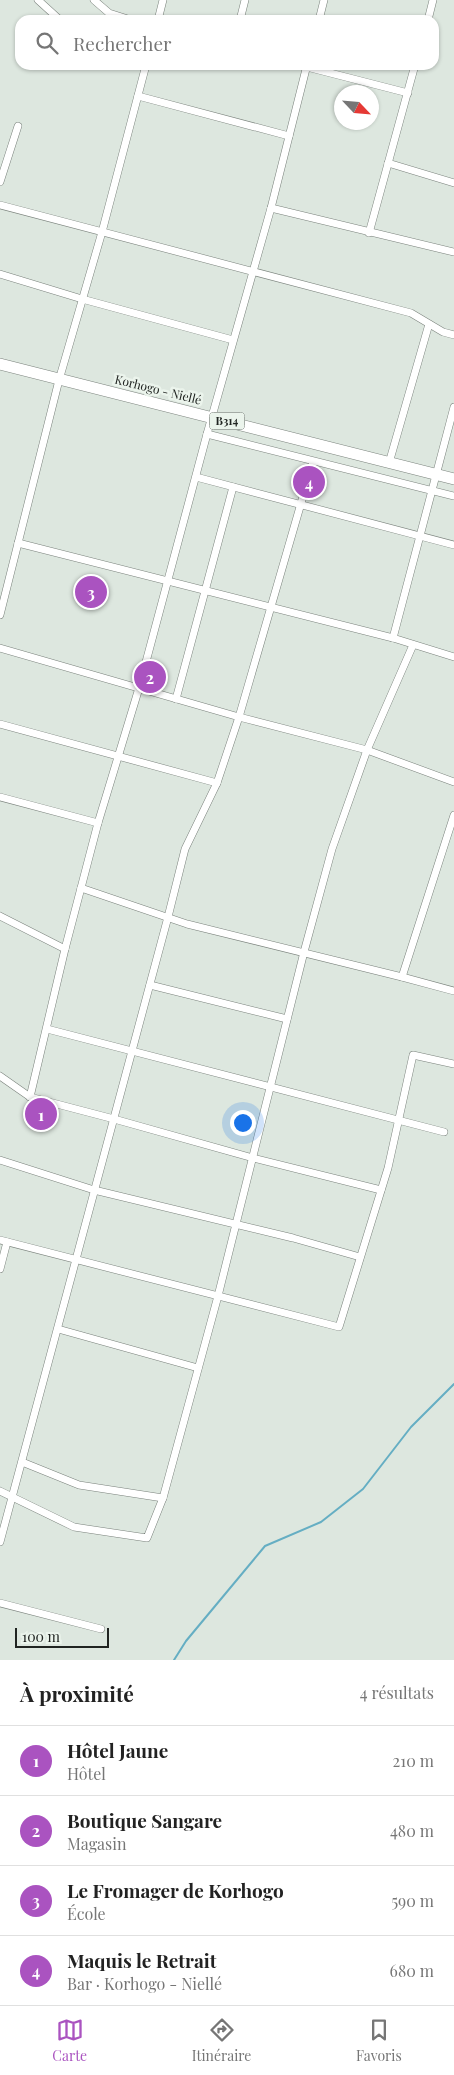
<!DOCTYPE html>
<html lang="fr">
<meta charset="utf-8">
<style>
body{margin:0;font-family:"Playfair Display",serif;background:#f6f6f6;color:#222}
.compass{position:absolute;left:334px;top:85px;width:45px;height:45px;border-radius:50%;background:#fff;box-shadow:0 1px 4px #0004;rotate:116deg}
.scale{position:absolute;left:15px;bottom:12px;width:94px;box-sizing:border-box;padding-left:5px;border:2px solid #202421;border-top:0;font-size:14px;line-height:18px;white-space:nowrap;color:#202421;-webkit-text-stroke:4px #ebf4ec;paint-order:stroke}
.you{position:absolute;left:242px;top:1122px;width:18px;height:18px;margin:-12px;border:4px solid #fff;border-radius:50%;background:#1a73e8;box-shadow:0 0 0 8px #1a73e833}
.badge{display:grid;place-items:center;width:32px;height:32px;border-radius:50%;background:#aa53c0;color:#fff;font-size:16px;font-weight:700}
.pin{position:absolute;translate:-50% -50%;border:2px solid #fff;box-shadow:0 1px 5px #0006}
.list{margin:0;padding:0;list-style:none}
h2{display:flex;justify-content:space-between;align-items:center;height:65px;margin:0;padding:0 20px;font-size:21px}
h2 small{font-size:16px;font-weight:400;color:#767676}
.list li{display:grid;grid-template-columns:32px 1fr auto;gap:15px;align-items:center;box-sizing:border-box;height:70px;padding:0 20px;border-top:1px solid #e0e0e0}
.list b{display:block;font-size:19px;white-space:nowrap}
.list p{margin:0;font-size:16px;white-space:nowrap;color:#767676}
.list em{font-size:16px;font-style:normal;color:#767676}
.icon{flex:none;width:28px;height:28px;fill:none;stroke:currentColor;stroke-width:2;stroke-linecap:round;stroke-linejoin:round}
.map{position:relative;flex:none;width:454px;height:1660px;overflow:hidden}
.search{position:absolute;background:#fff;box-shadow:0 1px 4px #0004;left:15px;right:15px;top:15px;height:55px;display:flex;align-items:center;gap:12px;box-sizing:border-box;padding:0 18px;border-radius:15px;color:#767676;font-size:19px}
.sheet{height:345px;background:#fff}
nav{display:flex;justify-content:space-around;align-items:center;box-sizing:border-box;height:70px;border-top:1px solid #e0e0e0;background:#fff;font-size:14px;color:#767676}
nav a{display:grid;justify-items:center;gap:2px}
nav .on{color:#aa53c0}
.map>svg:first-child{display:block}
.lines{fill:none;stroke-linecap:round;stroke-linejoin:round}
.stream{stroke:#65aec3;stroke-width:2}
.minor-casing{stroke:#7a827c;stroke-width:8}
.primary-casing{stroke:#7a827c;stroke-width:12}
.minor{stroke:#fff;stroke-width:7}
.primary{stroke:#fff;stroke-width:11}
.labels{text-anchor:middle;stroke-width:5;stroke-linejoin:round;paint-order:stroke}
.shield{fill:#ebf4ec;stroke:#5d625e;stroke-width:1}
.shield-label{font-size:11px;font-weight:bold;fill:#202421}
.street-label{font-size:12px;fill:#202421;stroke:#ebf4ec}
</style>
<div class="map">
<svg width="454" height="1660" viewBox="0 0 454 1660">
<rect width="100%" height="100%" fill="#dde7df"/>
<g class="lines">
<polyline class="stream" points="174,1660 186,1641 265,1546 321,1522 363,1489 411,1427 454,1384"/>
<g class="minor-casing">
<g id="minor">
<polyline points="38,0 60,20"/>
<polyline points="94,0 109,13 131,20"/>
<polyline points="158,20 163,0"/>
<polyline points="240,20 245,0"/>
<polyline points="319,20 324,0"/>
<polyline points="428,20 433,0"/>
<polyline points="299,65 408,93"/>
<polyline points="138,96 289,136"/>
<polyline points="388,163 454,183"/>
<polyline points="0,182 18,126"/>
<polyline points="0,205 411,313 443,332 454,335"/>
<polyline points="271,208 454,252"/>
<polyline points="369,233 415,65"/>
<polyline points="0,274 82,299 233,340"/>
<polyline points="207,434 454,496"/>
<polyline points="389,463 429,324"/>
<polyline points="196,477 454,545"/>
<polyline points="18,543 393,638 454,657"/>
<polyline points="0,615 59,380 102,232 146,65"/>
<polyline points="393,638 454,407"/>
<polyline points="0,648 239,717 367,750 454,782"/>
<polyline points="176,699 233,487"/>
<polyline points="0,724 217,783"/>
<polyline points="0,797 98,823"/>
<polyline points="81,888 187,924 402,977 454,991"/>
<polyline points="0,916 65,949"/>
<polyline points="402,977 454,815"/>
<polyline points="150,985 287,1019"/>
<polyline points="47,1029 444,1132"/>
<polyline points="0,1076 30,1097 114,1119 253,1158 381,1190"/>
<polyline points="30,1097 65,949 98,823 139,688 207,434 271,208 307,65"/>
<polyline points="0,1160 94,1190 293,1238 360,1257"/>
<polyline points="0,1240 339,1327 388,1168 413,1055 454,1064"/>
<polyline points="0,1269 7,1242"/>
<polyline points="58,1329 198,1368"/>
<polyline points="22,1462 79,1485 163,1498"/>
<polyline points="0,1491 74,1527 147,1538 163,1498 218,1296 304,952 332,849 367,750 413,645"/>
<polyline points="0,1542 168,917 185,849 217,783 239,717 313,462"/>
<polyline points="0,1603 101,1629"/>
</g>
</g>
<g class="primary-casing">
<polyline id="primary" points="0,364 454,479"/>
</g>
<use href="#minor" class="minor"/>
<use href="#primary" class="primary"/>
</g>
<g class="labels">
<rect class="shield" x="209.5" y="412.5" width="35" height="17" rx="4"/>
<g class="shield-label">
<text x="227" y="425">B314</text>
</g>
<g class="street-label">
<text transform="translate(158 390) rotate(14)" y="4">Korhogo - Niellé</text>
</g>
</g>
</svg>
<svg class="compass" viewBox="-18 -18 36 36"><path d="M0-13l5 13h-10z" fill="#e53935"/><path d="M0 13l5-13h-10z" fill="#767676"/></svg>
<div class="scale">100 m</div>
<div class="you"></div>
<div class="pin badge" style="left:41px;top:1114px">1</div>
<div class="pin badge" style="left:150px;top:677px">2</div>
<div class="pin badge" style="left:91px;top:592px">3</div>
<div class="pin badge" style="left:309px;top:482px">4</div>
<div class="search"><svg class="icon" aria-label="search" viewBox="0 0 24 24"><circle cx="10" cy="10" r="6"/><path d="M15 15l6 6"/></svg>Rechercher</div>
</div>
<section class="sheet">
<h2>À proximité<small>4 résultats</small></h2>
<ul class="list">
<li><span class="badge">1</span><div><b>Hôtel Jaune</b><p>Hôtel</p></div><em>210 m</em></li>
<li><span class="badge">2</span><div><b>Boutique Sangare</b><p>Magasin</p></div><em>480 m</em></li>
<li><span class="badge">3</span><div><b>Le Fromager de Korhogo</b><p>École</p></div><em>590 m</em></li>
<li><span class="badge">4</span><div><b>Maquis le Retrait</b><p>Bar · Korhogo - Niellé</p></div><em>680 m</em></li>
</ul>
</section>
<nav>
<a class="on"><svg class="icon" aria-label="map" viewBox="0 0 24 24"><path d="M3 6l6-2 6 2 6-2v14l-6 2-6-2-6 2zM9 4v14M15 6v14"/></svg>Carte</a>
<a><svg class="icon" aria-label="directions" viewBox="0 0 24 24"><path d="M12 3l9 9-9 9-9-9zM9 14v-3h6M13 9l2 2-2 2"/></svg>Itinéraire</a>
<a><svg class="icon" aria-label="saved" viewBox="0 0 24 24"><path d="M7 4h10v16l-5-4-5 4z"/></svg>Favoris</a>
</nav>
